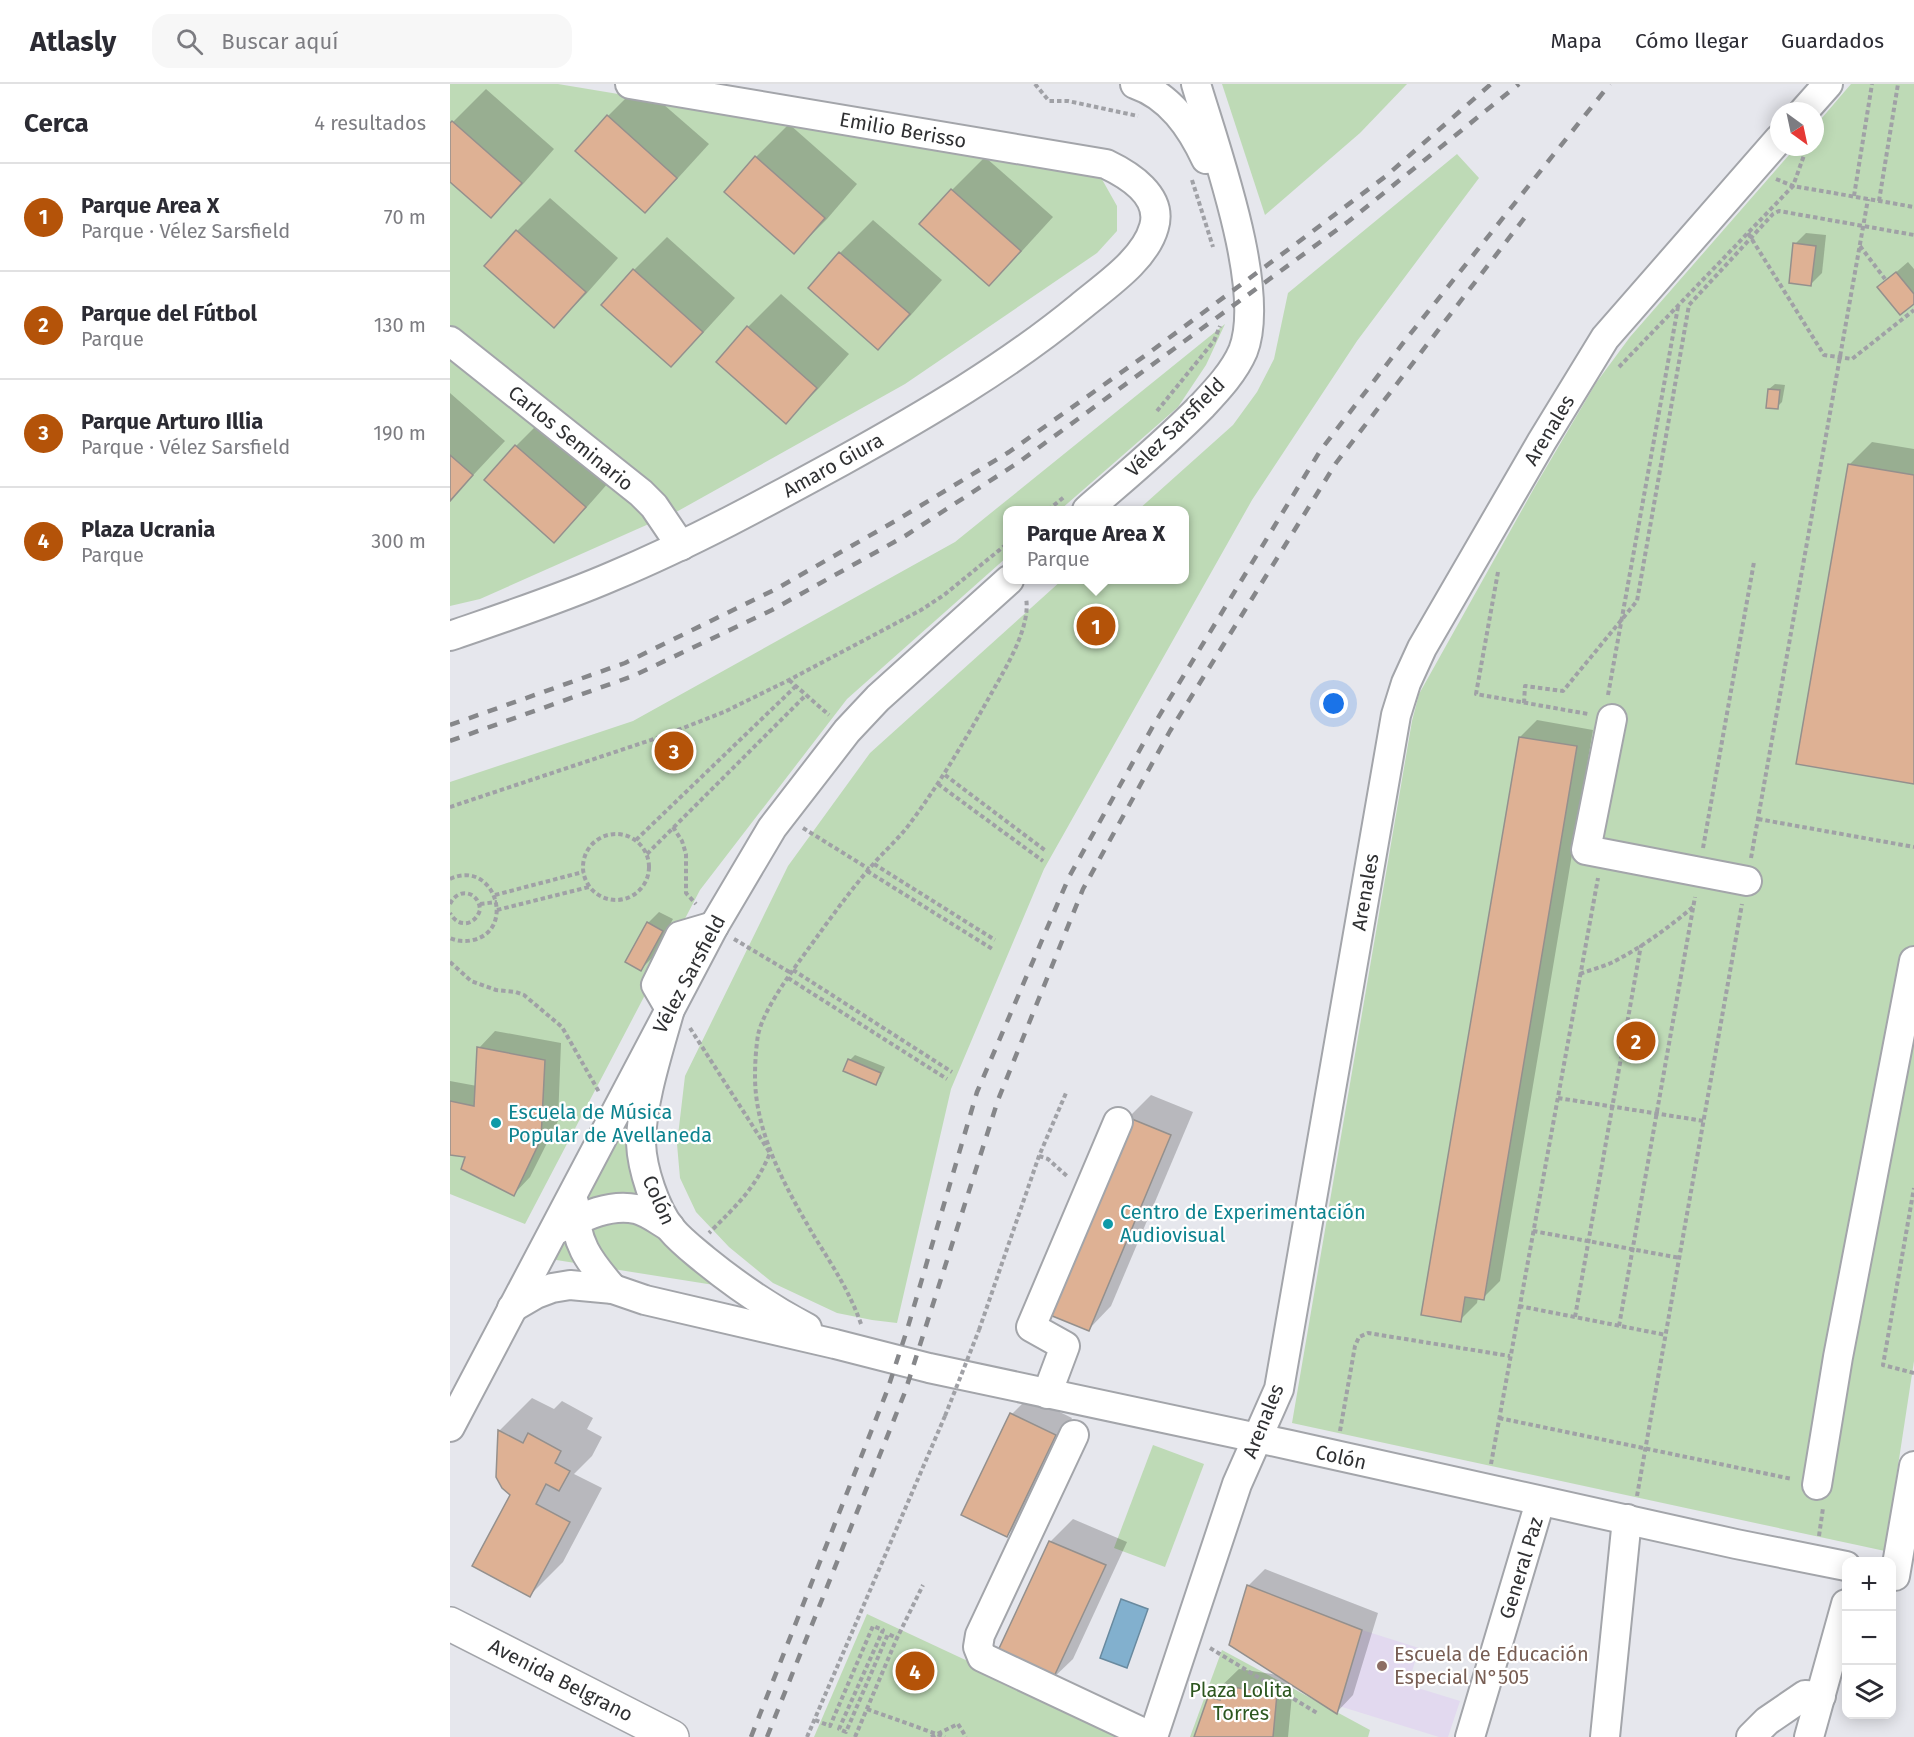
<!DOCTYPE html>
<html lang="es">
<meta charset="utf-8">
<style>
body{margin:0;font-family:"Fira Sans",sans-serif;background:#f7f7f7;color:#2b2b33}
.controls{position:absolute;right:18px;bottom:18px;display:grid;overflow:hidden;border-radius:12px;box-shadow:0 3px 15px #0003}
.controls button{width:54px;height:54px;display:grid;place-items:center;padding:0;border:0;border-bottom:2px solid #e1e1e2;background:#fff;color:#2b2b33;font:30px sans-serif}
.compass{position:absolute;left:1320px;top:18px;width:54px;height:54px;border-radius:50%;background:#fff;box-shadow:0 3px 15px #0003;rotate:147deg}
.you{position:absolute;left:884px;top:620px;width:21px;height:21px;margin:-15px;border:4px solid #fff;border-radius:50%;background:#1a73e8;box-shadow:0 0 0 9px #1a73e833}
.badge{display:grid;place-items:center;width:39px;height:39px;border-radius:50%;background:#b45309;color:#fff;font-size:20px;font-weight:700}
.pin{position:absolute;translate:-50% -50%;border:3px solid #fff;box-shadow:0 2px 6px #0006}
.popup{position:absolute;left:553px;top:422px;width:186px;height:78px;box-sizing:border-box;display:grid;place-content:center;border-radius:12px;background:#fff;filter:drop-shadow(0 2px 4px #0005);font-size:20px;white-space:nowrap;color:#7c7c81}
.popup b{font-size:22px;color:#2b2b33}
.popup::after{content:'';position:absolute;left:50%;top:100%;margin-left:-12px;border:12px solid transparent;border-top-color:#fff}
.list{margin:0;padding:0;list-style:none}
h2{display:flex;justify-content:space-between;align-items:center;height:78px;margin:0;padding:0 24px;font-size:26px}
h2 small{font-size:20px;font-weight:400;color:#7c7c81}
.list li{display:grid;grid-template-columns:39px 1fr auto;gap:18px;align-items:center;box-sizing:border-box;height:108px;padding:0 24px;border-top:2px solid #e1e1e2}
.list b{display:block;font-size:22px;white-space:nowrap}
.list p{margin:0;font-size:20px;white-space:nowrap;color:#7c7c81}
.list em{font-size:20px;font-style:normal;color:#7c7c81}
.icon{flex:none;width:33px;height:33px;fill:none;stroke:currentColor;stroke-width:2;stroke-linecap:round;stroke-linejoin:round}
.map{position:relative;flex:none;width:1464px;height:1653px;overflow:hidden}
header{display:flex;align-items:center;gap:36px;box-sizing:border-box;height:84px;padding:0 30px;background:#fff;border-bottom:2px solid #e1e1e2}
header strong{font-size:28px}
nav{display:flex;gap:33px;margin-inline-start:auto;font-size:21px}
.search{width:420px;height:54px;background:#f7f7f7;display:flex;align-items:center;gap:15px;box-sizing:border-box;padding:0 21px;border-radius:18px;color:#7c7c81;font-size:22px}
main{display:flex}
aside{flex:1;background:#fff}
.map>svg:first-child{display:block}
.education{fill:#e2d9ef}
.green{fill:#bedab6}
.water{fill:#82b0ce;stroke:#698a9f;stroke-width:1.5}
.shadow{fill:#0003}
.building{fill:#deb194;stroke:#94908d;stroke-width:1.5}
.lines{fill:none;stroke-linecap:round;stroke-linejoin:round}
.minor-casing{stroke:#a3a5aa;stroke-width:32}
.major-casing{stroke:#a3a5aa;stroke-width:36}
.path{stroke:#a0a1a6;stroke-width:4;stroke-dasharray:4.5 3;stroke-linecap:butt}
.minor{stroke:#fff;stroke-width:28}
.major{stroke:#fff;stroke-width:33}
.rail{stroke:#86878a;stroke-width:4.5;stroke-dasharray:10 10;stroke-linecap:butt}
.path-bridge{stroke:#a0a1a6;stroke-width:4;stroke-dasharray:4.5 3;stroke-linecap:butt}
.culture-dot{fill:#0f9aa8;stroke:#fff;stroke-width:2}
.education-dot{fill:#8d6e63;stroke:#fff;stroke-width:2}
.labels{text-anchor:middle;stroke-width:4.5;stroke-linejoin:round;paint-order:stroke}
.street-label{font-size:20px;fill:#2f3032;stroke:#fff}
.culture-label{font-size:20px;fill:#0d838f;stroke:#fff;text-anchor:start}
.education-label{font-size:20px;fill:#785e54;stroke:#fff;text-anchor:start}
.park-label{font-size:20px;fill:#2c561f;stroke:#fff}
</style>
<header>
<strong>Atlasly</strong>
<div class="search"><svg class="icon" aria-label="search" viewBox="0 0 24 24"><circle cx="10" cy="10" r="6"/><path d="M15 15l6 6"/></svg>Buscar aquí</div>
<nav><a>Mapa</a><a>Cómo llegar</a><a>Guardados</a></nav>
</header>
<main>
<aside>
<h2>Cerca<small>4 resultados</small></h2>
<ul class="list">
<li><span class="badge">1</span><div><b>Parque Area X</b><p>Parque · Vélez Sarsfield</p></div><em>70 m</em></li>
<li><span class="badge">2</span><div><b>Parque del Fútbol</b><p>Parque</p></div><em>130 m</em></li>
<li><span class="badge">3</span><div><b>Parque Arturo Illia</b><p>Parque · Vélez Sarsfield</p></div><em>190 m</em></li>
<li><span class="badge">4</span><div><b>Plaza Ucrania</b><p>Parque</p></div><em>300 m</em></li>
</ul>
</aside>
<div class="map">
<svg width="1464" height="1653" viewBox="0 0 1464 1653">
<rect width="100%" height="100%" fill="#e6e7ed"/>
<polygon class="education" points="912,1546 969,1564 958,1601 1010,1617 998,1653 989,1653 889,1622"/>
<g class="green">
<polygon points="0,0 108,0 649,90 667,122 667,147 647,169 455,300 228,427 30,515 0,522"/>
<polygon points="772,0 957,0 910,49 815,131"/>
<polygon points="1401,0 1464,0 1464,1277 1435,1467 842,1339 962,637 969,610 1087,399 1146,299 1180,253 1346,63 1365,63 1365,42"/>
<polygon points="1007,70 1029,94 907,257 802,416 594,785 501,1005 447,1239 422,1236 387,1229 323,1199 279,1163 246,1128 230,1094 227,1060 235,992 338,782 420,669 612,496 734,496 734,426 688,426 783,341 807,308 824,275 838,209"/>
<polygon points="775,240 756,281 728,323 610,426 558,426 557,473 397,615 250,806 75,1140 0,1110 0,698 183,637 505,458"/>
<polygon points="175,1029 187,1113 264,1201 100,1175"/>
<polygon points="703,1361 754,1380 715,1483 664,1464"/>
<polygon points="417,1530 680,1653 364,1653"/>
<polygon points="772,1566 920,1646 918,1653 740,1653"/>
</g>
<polygon class="water" points="671,1515 698,1525 677,1584 650,1574"/>
<g class="shadow">
<polygon points="190,0 259,60 228,94 195,127 158,32"/>
<polygon points="36,5 104,65 74,99 41,132 0,96 0,41"/>
<polygon points="339,40 407,100 377,135 344,168 306,73"/>
<polygon points="535,73 603,133 572,167 539,200 502,106"/>
<polygon points="100,114 168,174 137,209 104,242 67,147"/>
<polygon points="423,136 492,196 461,231 428,264 390,169"/>
<polygon points="1356,149 1376,151 1372,189 1361,200 1345,160"/>
<polygon points="217,153 285,214 254,248 221,281 184,186"/>
<polygon points="1458,178 1464,185 1464,218 1429,203"/>
<polygon points="331,210 399,270 369,304 336,337 268,277 298,243"/>
<polygon points="1325,300 1335,301 1332,318 1327,323 1319,305"/>
<polygon points="0,309 55,357 0,416"/>
<polygon points="99,329 167,389 137,423 104,456 36,396 66,362"/>
<polygon points="1422,358 1464,365 1464,699 1399,381"/>
<polygon points="1087,636 1143,646 1050,1197 1033,1214 1028,1213 1027,1219 1010,1236 1070,653"/>
<polygon points="209,828 223,835 202,874 191,885 198,839"/>
<polygon points="45,947 111,959 108,1037 80,1093 64,1110 17,1072 0,1070 0,997 27,1002 29,964"/>
<polygon points="405,971 435,983 430,994 425,999 400,976"/>
<polygon points="701,1011 743,1028 661,1222 639,1245 679,1033"/>
<polygon points="579,1313 622,1334 574,1434 557,1451 562,1330"/>
<polygon points="82,1314 104,1325 112,1317 143,1334 137,1345 152,1353 142,1372 124,1390 152,1404 113,1478 80,1511 49,1347"/>
<polygon points="623,1435 677,1458 623,1575 600,1597 600,1458"/>
<polygon points="815,1485 928,1529 903,1611 887,1628 843,1600 838,1653 745,1653 759,1614 789,1585 828,1591 798,1502"/>
</g>
<g class="building">
<polygon points="157,31 227,94 195,129 125,67"/>
<polygon points="2,37 72,99 41,134 0,98 0,39"/>
<polygon points="305,72 375,134 344,170 274,108"/>
<polygon points="501,105 571,167 539,202 469,140"/>
<polygon points="66,146 136,208 104,244 34,182"/>
<polygon points="1343,159 1366,162 1361,202 1339,199"/>
<polygon points="389,168 460,230 428,266 358,204"/>
<polygon points="183,185 253,248 221,283 151,221"/>
<polygon points="1446,188 1464,210 1464,220 1450,231 1427,203"/>
<polygon points="297,242 367,304 336,340 266,278"/>
<polygon points="1318,305 1330,306 1328,325 1316,324"/>
<polygon points="65,361 136,423 104,459 34,396"/>
<polygon points="0,371 23,391 0,417"/>
<polygon points="1398,380 1464,391 1464,700 1346,680"/>
<polygon points="1069,653 1127,662 1034,1216 1015,1213 1011,1238 971,1231"/>
<polygon points="197,838 213,847 191,887 175,878"/>
<polygon points="27,963 95,976 91,1055 64,1112 11,1085 15,1073 0,1071 0,1017 24,1022"/>
<polygon points="398,975 431,989 426,1001 393,987"/>
<polygon points="677,1033 721,1051 639,1247 595,1229"/>
<polygon points="560,1329 606,1351 557,1453 511,1431"/>
<polygon points="48,1346 73,1359 78,1349 111,1367 105,1379 120,1387 109,1407 96,1400 86,1420 120,1438 80,1513 22,1482 60,1411 52,1404 46,1393"/>
<polygon points="599,1457 656,1481 601,1599 546,1571"/>
<polygon points="797,1501 912,1546 887,1630 779,1561"/>
<polygon points="770,1601 827,1610 823,1653 744,1653 758,1613 770,1616"/>
</g>
<g class="lines">
<g class="minor-casing">
<g id="minor">
<path d="M685,0C720,12 741,43 756,75"/>
<polyline points="1354,27 1378,0"/>
<polyline points="0,257 191,409 204,422 231,462"/>
<path d="M637,426C676,392 716,359 752,322C767,306 784,288 793,267C817,206 765,64 746,0"/>
<path d="M0,552C55,533 110,515 163,492C242,459 317,418 392,377C475,331 557,283 630,223C655,202 695,176 704,143C713,112 679,91 656,80L180,0"/>
<polyline points="1162,635 1136,766 1297,797"/>
<path d="M264,842L230,852L206,901L220,925C209,965 191,1019 191,1059C192,1085 205,1125 221,1145C231,1157 243,1166 255,1176C287,1202 321,1225 357,1244"/>
<path d="M124,1119C125,1159 138,1176 163,1205"/>
<path d="M104,1147C129,1135 157,1119 186,1125C198,1128 209,1137 220,1143"/>
<polyline points="62,1224 86,1210 102,1204 120,1201 163,1205 195,1216 385,1260 479,1284 840,1361 1286,1460 1396,1482"/>
<polyline points="597,1310 615,1262 581,1243 668,1038"/>
<polyline points="0,1343 264,842 322,744 397,647 428,614 559,496"/>
<polyline points="624,1351 530,1551 528,1563 532,1573 702,1653"/>
<polyline points="1367,1401 1388,1273 1464,877"/>
<polyline points="1445,1492 1464,1382"/>
<polyline points="703,1653 787,1400 829,1305 946,631 956,599 972,564 1092,357 1155,254 1329,55"/>
<polyline points="1020,1653 1090,1418"/>
<polyline points="1155,1653 1177,1435"/>
<polyline points="1301,1653 1317,1637 1355,1611 1371,1612"/>
<polyline points="1359,1653 1396,1520"/>
</g>
</g>
<g class="major-casing">
<polyline id="major" points="0,1540 222,1653"/>
</g>
<g class="path">
<polyline points="585,0 599,17 618,17 688,32"/>
<polyline points="1326,95 1343,102 1357,63"/>
<polyline points="742,96 763,163"/>
<polyline points="1404,112 1422,0"/>
<polyline points="1429,117 1448,0"/>
<polyline points="1298,149 1374,271 1402,275 1464,226"/>
<polyline points="1410,162 1435,195"/>
<polyline points="1169,283 1343,102 1464,123"/>
<polyline points="707,327 764,257 770,242"/>
<polyline points="598,426 614,413"/>
<polyline points="1048,488 1026,610 1138,630"/>
<polyline points="339,596 379,631"/>
<polyline points="1158,611 1228,223"/>
<polyline points="1074,619 1075,602 1113,607 1187,517 1239,221 1323,130 1329,127 1464,151"/>
<polyline points="495,691 596,767"/>
<polyline points="488,700 593,777"/>
<polyline points="0,723 210,653 274,628 339,596 471,526 494,511 558,459"/>
<polyline points="1308,735 1464,763"/>
<polyline points="223,743 232,757 236,770 236,809 246,820"/>
<polyline points="353,744 419,785"/>
<circle cx="166" cy="783" r="33"/>
<polyline points="186,756 346,602"/>
<polyline points="1253,764 1304,478"/>
<polyline points="197,770 356,611"/>
<polyline points="1301,774 1418,115"/>
<polyline points="424,780 545,856"/>
<polyline points="417,787 544,866"/>
<path d="M0,795C44,774 67,846 23,856C15,858 7,857 0,854"/>
<polyline points="45,811 133,788"/>
<path d="M0,820C8,803 29,807 30,826C25,842 8,844 0,829"/>
<polyline points="30,820 47,818"/>
<polyline points="47,826 139,803"/>
<polyline points="284,855 341,889"/>
<polyline points="0,878 21,897 46,906 66,908 74,911 112,943 149,1008"/>
<polyline points="343,886 502,988"/>
<path d="M1130,890C1140,886 1152,883 1161,879C1191,864 1218,844 1243,823"/>
<polyline points="338,894 497,995"/>
<path d="M240,944L320,1069C305,1105 286,1122 259,1149"/>
<polyline points="1108,1014 1254,1037"/>
<polyline points="589,1072 598,1075 617,1092"/>
<polyline points="1083,1147 1230,1174"/>
<polyline points="1069,1222 1216,1251"/>
<polyline points="1125,1233 1191,861"/>
<path d="M411,1240C400,1208 382,1181 364,1152C336,1104 305,1050 305,992C305,979 306,964 308,951C315,920 350,877 369,850C385,828 401,806 419,785C432,769 449,755 461,738C493,695 519,649 545,603C558,580 581,541 576,514"/>
<polyline points="1169,1242 1245,813"/>
<polyline points="529,1246 589,1072 616,1009"/>
<polyline points="1464,1289 1433,1281 1464,1104"/>
<polyline points="1049,1334 1342,1395"/>
<polyline points="890,1347 905,1262 909,1253 918,1249 1060,1272"/>
<polyline points="1041,1380 1148,794"/>
<polyline points="1187,1412 1292,820"/>
<polyline points="1369,1452 1373,1424"/>
<polyline points="760,1564 867,1629"/>
<polyline points="417,1625 495,1653"/>
<polyline points="365,1636 380,1642 423,1542 433,1546 389,1645 396,1648 438,1550 447,1554"/>
<polyline points="357,1653 495,1332"/>
<polyline points="405,1653 447,1554 473,1501"/>
<polyline points="481,1653 508,1640 516,1653"/>
</g>
<use href="#minor" class="minor"/>
<use href="#major" class="major"/>
<g class="rail">
<polyline points="0,641 175,579 326,505 447,436 559,368 700,268 847,159 936,92 1041,0"/>
<polyline points="0,657 183,592 322,526 455,452 569,378 899,137 1069,0"/>
<polyline points="301,1653 437,1307 457,1246 527,1008 619,793 703,642 870,367 957,254 1160,0"/>
<polyline points="317,1653 455,1308 548,1016 633,805 720,647 886,379 1079,128"/>
</g>
<polyline class="path-bridge" points="495,1332 529,1246"/>
</g>
<g class="culture-dot">
<circle cx="46" cy="1039" r="6"/>
<circle cx="658" cy="1140" r="6"/>
</g>
<circle class="education-dot" cx="932" cy="1582" r="6"/>
<g class="labels">
<g class="street-label">
<text transform="translate(453 46) rotate(10)" y="7">Emilio Berisso</text>
<text transform="translate(725 343) rotate(-45)" y="7">Vélez Sarsfield</text>
<text transform="translate(1099 346) rotate(-59)" y="7">Arenales</text>
<text transform="translate(121 354) rotate(39)" y="7">Carlos Seminario</text>
<text transform="translate(383 381) rotate(-29)" y="7">Amaro Giura</text>
<text transform="translate(915 808) rotate(-80)" y="7">Arenales</text>
<text transform="translate(239 890) rotate(-62)" y="7">Vélez Sarsfield</text>
<text transform="translate(209 1116) rotate(66)" y="7">Colón</text>
<text transform="translate(813 1337) rotate(-68)" y="7">Arenales</text>
<text transform="translate(891 1373) rotate(13)" y="7">Colón</text>
<text transform="translate(1071 1484) rotate(-73)" y="7">General Paz</text>
<text transform="translate(111 1596) rotate(27)" y="7">Avenida Belgrano</text>
</g>
<g class="culture-label">
<text x="58" y="1035">Escuela de Música<tspan x="58" dy="23">Popular de Avellaneda</tspan></text>
<text x="670" y="1135">Centro de Experimentación<tspan x="670" dy="23">Audiovisual</tspan></text>
</g>
<g class="education-label">
<text x="944" y="1577">Escuela de Educación<tspan x="944" dy="23">Especial N°505</tspan></text>
</g>
<g class="park-label">
<text x="791" y="1613">Plaza Lolita<tspan x="791" dy="23">Torres</tspan></text>
</g>
</g>
</svg>
<div class="controls">
<button>+</button>
<button>−</button>
<button><svg class="icon" aria-label="layers" viewBox="0 0 24 24"><path d="M12 4l9 5-9 5-9-5zM3 14l9 5 9-5"/></svg></button>
</div>
<svg class="compass" viewBox="-18 -18 36 36"><path d="M0-13l5 13h-10z" fill="#e53935"/><path d="M0 13l5-13h-10z" fill="#7c7c81"/></svg>
<div class="you"></div>
<div class="pin badge" style="left:646px;top:542px">1</div>
<div class="popup"><b>Parque Area X</b>Parque</div>
<div class="pin badge" style="left:1186px;top:957px">2</div>
<div class="pin badge" style="left:224px;top:667px">3</div>
<div class="pin badge" style="left:465px;top:1587px">4</div>
</div>
</main>
